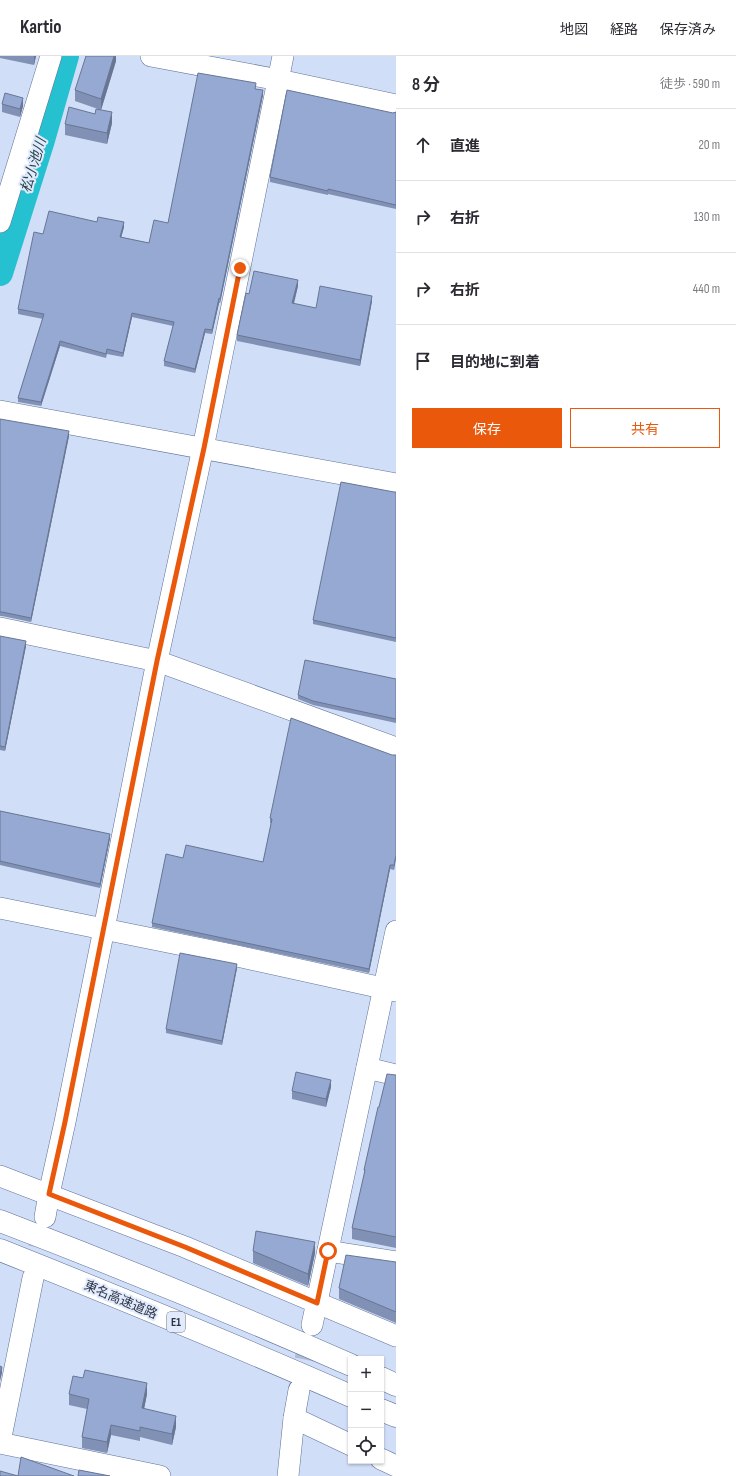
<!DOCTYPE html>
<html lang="ja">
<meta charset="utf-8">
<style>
body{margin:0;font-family:"Sofia Sans Condensed","Noto Sans JP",sans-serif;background:#f7f7f7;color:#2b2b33}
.controls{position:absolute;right:12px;bottom:12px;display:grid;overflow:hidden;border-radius:0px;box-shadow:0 1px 3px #0004}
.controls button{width:36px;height:36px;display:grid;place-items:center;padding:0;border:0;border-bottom:1px solid #e1e1e2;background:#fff;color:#2b2b33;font:20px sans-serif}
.stop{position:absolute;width:12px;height:12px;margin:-9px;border:3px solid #ea580c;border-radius:50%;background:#fff}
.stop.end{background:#ea580c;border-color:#fff;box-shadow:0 1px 4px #0008}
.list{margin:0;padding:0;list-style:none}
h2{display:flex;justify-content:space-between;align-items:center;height:52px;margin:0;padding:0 16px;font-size:17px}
h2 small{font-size:13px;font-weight:400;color:#7c7c81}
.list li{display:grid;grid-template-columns:26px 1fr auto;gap:12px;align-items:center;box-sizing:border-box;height:72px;padding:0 16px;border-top:1px solid #e1e1e2}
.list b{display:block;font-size:15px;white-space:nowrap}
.list em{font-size:13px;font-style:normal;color:#7c7c81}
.actions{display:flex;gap:8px;padding:12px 16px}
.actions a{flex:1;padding:9px 0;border:1px solid #ea580c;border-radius:0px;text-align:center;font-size:14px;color:#ea580c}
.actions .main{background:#ea580c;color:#fff}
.icon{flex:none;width:22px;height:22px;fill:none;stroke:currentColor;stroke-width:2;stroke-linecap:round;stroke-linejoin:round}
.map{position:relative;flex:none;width:396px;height:1420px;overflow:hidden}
header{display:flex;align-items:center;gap:24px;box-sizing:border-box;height:56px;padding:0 20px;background:#fff;border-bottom:1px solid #e1e1e2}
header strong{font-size:19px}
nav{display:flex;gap:22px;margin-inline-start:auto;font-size:14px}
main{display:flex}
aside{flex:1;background:#fff}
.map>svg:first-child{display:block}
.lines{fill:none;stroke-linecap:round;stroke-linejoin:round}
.river{stroke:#26c1d0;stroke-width:26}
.minor-tunnel{stroke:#b0bcd4;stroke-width:21;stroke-dasharray:21 10;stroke-linecap:butt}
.minor-casing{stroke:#607299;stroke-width:22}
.highway-casing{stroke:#607299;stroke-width:23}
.minor{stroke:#fff;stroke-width:21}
.highway{stroke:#fff;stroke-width:22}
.wall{fill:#8091b5}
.shaded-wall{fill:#687694}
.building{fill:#95a9d3;stroke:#687694}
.route{stroke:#ea580c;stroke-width:5}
.labels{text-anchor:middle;stroke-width:4;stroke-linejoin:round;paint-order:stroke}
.shield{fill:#e2ebfd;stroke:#626a7c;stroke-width:1}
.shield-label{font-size:12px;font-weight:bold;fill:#2b3344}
.street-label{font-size:13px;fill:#2b3344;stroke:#e2ebfd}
.water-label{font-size:14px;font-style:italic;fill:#28464a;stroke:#e2ebfd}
</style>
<header>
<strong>Kartio</strong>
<nav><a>地図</a><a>経路</a><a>保存済み</a></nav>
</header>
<main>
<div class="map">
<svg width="396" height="1420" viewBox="0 0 396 1420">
<rect width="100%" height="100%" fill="#d1def8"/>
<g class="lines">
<polyline class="river" points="0,217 42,84 66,0"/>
<g class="minor-tunnel">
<polyline points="33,1222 44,1164"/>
<polyline points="299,1334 311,1274"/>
</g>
<g class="minor-casing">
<g id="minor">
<polyline points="151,0 279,24 396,49"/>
<polyline points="0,166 51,0"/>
<polyline points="0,355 396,428"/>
<polyline points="0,572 157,605 396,692"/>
<polyline points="0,852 237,900 396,935"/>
<polyline points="367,1012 396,1019"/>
<polyline points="0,1120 185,1191 396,1280"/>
<polyline points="45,1161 49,1138 65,1066 104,873 157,605 203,392 283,0"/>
<polyline points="328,1195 396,1206"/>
<polyline points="312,1269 396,875"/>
<polyline points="294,1362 351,1389"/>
<polyline points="0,1386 33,1222"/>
<polyline points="0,1387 160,1420"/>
<polyline points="381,1403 396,1410"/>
<polyline points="288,1420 294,1362 299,1334"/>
</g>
</g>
<g class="highway-casing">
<g id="highway">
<path d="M0,1165C118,1210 235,1258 351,1309"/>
<path d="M0,1194C118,1241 235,1289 351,1340"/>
<polyline points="381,1322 396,1329"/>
<polyline points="381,1354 396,1360"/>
</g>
</g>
<use href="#minor" class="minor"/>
<use href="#highway" class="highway"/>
</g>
<g class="wall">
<polygon points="0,0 36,0 34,9 0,2"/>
<polygon points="116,0 116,5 101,54 112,67 107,88 65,79 65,68 95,58 98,53 75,45 75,34"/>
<polygon points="256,33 263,39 220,247 219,247 212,278 205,277 195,317 164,310 164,305 173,270 132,261 123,301 107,298 106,302 60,290 41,350 18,346 18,342 43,263 18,258 18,253 43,178 97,166 124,171 121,181 149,187 168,167"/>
<polygon points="2,48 23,50 20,61 2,56"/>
<polygon points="396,56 396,153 328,138 328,139 270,126 270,121 393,57"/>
<polygon points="298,230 294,248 316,252 372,245 360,310 237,285 237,279 249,238"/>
<polygon points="0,363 69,380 31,566 2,560 0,560"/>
<polygon points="394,436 396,436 396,586 313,568 313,564"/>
<polygon points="0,580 26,590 5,695 0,694"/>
<polygon points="396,623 396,667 313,649 298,643 298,639"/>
<polygon points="392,699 396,699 394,814 390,813 369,917 152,871 152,867 183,802 263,806 271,767 270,767 270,762"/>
<polygon points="0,755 110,782 100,832 0,809"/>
<polygon points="237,912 222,989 166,977 166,973"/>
<polygon points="396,1019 396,1192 352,1183 352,1172 364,1119 364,1114 379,1051"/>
<polygon points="331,1031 326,1051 292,1043 292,1035"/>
<polygon points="253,1195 315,1197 308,1230 253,1207"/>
<polygon points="396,1206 396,1267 339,1243 339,1232"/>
<polygon points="83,1322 147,1338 144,1353 176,1371 172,1389 140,1381 140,1385 111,1379 107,1397 82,1392 82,1381 87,1353 69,1349 69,1338"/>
</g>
<g class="shaded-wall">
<polygon points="34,0 36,0 34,9"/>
<polygon points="114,0 116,0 116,5 101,54 101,43"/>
<polygon points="263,34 263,39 220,247 220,243"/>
<polygon points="23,42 23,50 20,61 20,53"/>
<polygon points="112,56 112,67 107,88 107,77"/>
<polygon points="124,166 124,171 120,186 120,181"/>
<polygon points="298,224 298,230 292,253 292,247"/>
<polygon points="372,240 372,245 360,310 360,304"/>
<polygon points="219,242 219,247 212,278 212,274"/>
<polygon points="132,257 132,261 123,301 123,297"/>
<polygon points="205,273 205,277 195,317 195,313"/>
<polygon points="60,285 60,290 41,350 41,346"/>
<polygon points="69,375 69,380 31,566 31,562"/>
<polygon points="26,585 26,590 5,695 5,691"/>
<polygon points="110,778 110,782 100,832 100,828"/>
<polygon points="396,799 396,803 394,814 394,809"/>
<polygon points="390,809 390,813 369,917 369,913"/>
<polygon points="237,908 237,912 222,989 222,985"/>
<polygon points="331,1024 331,1031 326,1051 326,1043"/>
<polygon points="315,1186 315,1197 308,1230 308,1218"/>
<polygon points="2,1311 2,1317 0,1325 0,1319"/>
<polygon points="147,1327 147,1338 142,1363 142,1352"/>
<polygon points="176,1360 176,1371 172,1389 172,1378"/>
<polygon points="111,1369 111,1379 107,1397 107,1386"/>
</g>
<g class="building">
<polygon points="86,0 114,0 101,43 75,34"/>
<polygon points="198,17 256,27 255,33 263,34 220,243 219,242 212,274 205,273 195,313 164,305 174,266 132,257 123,297 107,293 106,298 60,285 41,346 18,342 44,258 18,253 34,176 43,178 49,155 97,166 98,161 124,166 120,181 149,187 154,164 168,167"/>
<polygon points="287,34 393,57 396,56 396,149 328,133 328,135 270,121"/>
<polygon points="5,37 23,42 20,53 2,48"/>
<polygon points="69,51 95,58 96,53 112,56 107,77 65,68"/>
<polygon points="254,215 298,224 292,247 316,252 320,230 372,240 360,304 237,279 246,237 249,238"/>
<polygon points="0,363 69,375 31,562 2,556 0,556"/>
<polygon points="341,426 394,436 396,436 396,582 313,564"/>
<polygon points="0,580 26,585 5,691 0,690"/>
<polygon points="305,604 396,623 396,663 313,645 298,639"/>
<polygon points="291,662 392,699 396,699 396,799 394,809 390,809 369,913 152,867 166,798 183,802 186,789 263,806 272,763 270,762"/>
<polygon points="0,755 110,778 100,828 0,805"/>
<polygon points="180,897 237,908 222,985 166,973"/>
<polygon points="296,1016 331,1024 326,1043 292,1035"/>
<polygon points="387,1018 396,1019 396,1181 352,1172 365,1114 364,1114 378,1051 379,1051"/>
<polygon points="256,1175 315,1186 308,1218 253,1195"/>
<polygon points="346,1199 396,1206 396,1256 339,1232"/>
<polygon points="0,1310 2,1311 0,1319"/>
<polygon points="85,1314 147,1327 142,1352 176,1360 172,1378 140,1371 140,1375 111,1369 107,1386 82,1381 89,1343 69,1338 73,1320 83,1322"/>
<polygon points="21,1401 74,1420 0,1420 0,1415 18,1420"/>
<polygon points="79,1414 110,1420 78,1420"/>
</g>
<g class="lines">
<polyline class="route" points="240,212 204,392 157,605 65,1066 49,1138 185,1191 317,1247 328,1195"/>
</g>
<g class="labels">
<rect class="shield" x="167" y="1256" width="18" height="20" rx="3"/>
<g class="shield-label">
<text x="176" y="1270">E1</text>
</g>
<g class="street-label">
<text transform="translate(121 1243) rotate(23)" y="5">東名高速道路</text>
</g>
<g class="water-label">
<text transform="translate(33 109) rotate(-73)" y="5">松小池川</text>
</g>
</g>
</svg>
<div class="controls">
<button>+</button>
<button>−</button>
<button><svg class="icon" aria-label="locate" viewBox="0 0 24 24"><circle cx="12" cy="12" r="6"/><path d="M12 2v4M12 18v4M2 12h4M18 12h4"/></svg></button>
</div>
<div class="stop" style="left:328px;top:1195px"></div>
<div class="stop end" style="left:240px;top:212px"></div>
</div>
<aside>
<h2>8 分<small>徒歩 · 590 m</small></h2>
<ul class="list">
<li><svg class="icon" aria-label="ahead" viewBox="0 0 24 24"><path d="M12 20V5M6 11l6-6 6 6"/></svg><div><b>直進</b></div><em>20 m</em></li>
<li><svg class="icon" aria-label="right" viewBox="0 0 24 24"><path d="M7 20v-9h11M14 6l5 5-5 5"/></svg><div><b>右折</b></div><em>130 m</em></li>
<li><svg class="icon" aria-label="right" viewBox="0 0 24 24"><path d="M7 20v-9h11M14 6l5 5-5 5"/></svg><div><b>右折</b></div><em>440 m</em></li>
<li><svg class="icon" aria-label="arrive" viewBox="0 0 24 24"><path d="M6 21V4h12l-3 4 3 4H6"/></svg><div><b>目的地に到着</b></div></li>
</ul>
<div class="actions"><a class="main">保存</a><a>共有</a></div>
</aside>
</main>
